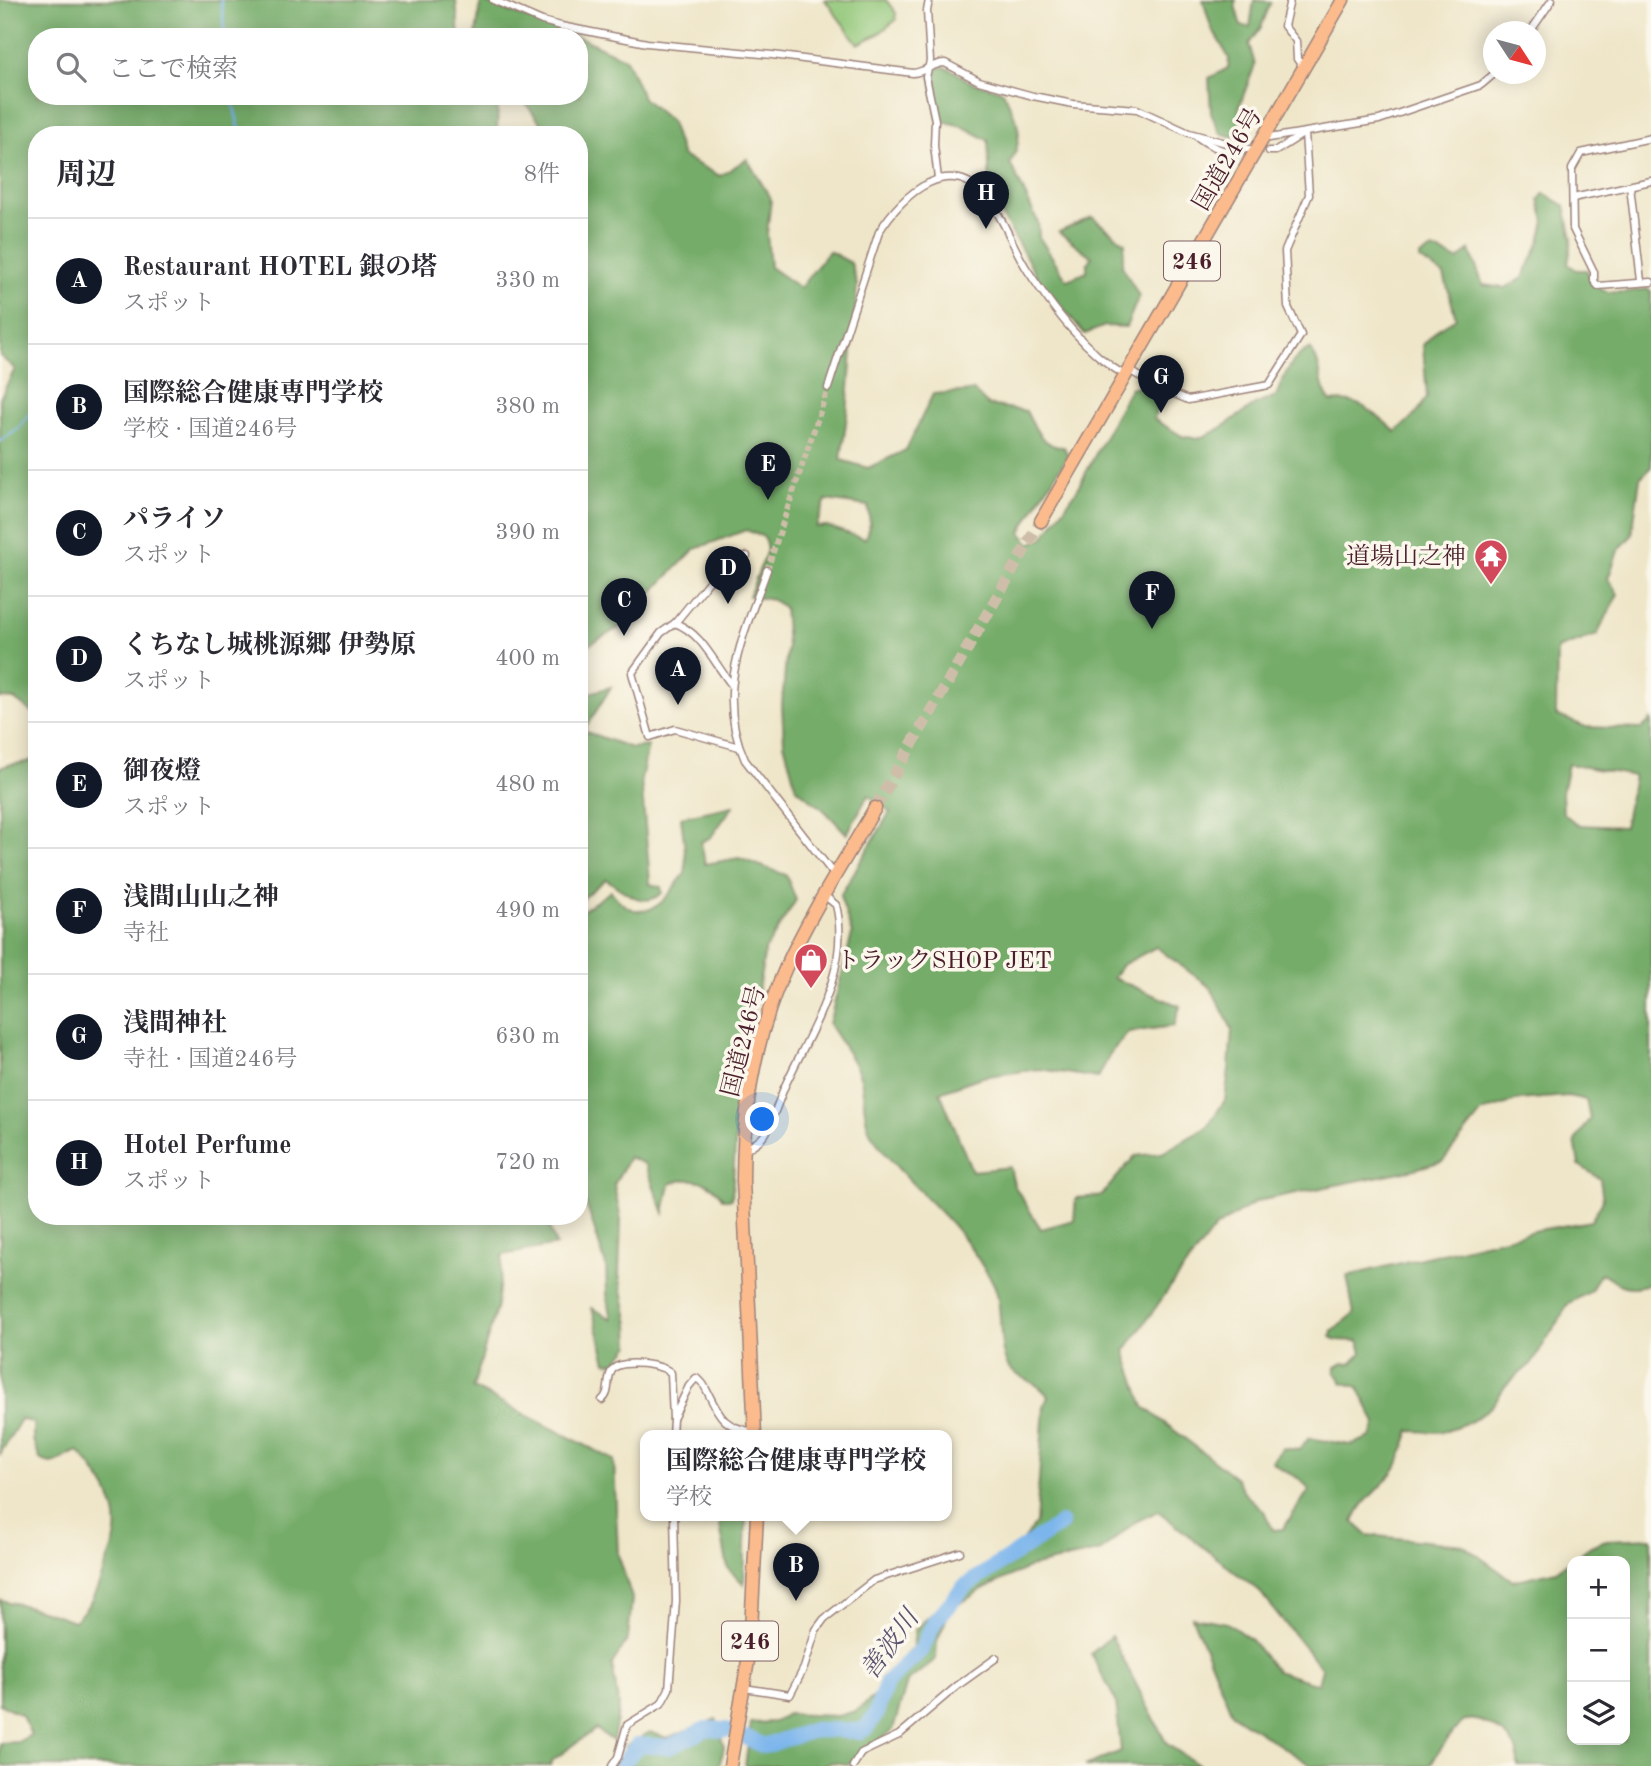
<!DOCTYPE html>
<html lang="ja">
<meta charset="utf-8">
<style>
body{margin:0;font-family:"Old Standard TT","Noto Serif JP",serif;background:#f7f7f7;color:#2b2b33}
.controls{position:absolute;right:21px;bottom:21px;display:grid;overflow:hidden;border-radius:14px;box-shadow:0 4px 18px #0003}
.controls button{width:63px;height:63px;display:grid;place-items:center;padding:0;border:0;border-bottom:2px solid #e1e1e2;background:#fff;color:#2b2b33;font:35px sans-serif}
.compass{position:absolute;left:1483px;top:21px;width:63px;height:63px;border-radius:50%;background:#fff;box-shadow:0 4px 18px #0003;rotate:126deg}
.you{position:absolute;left:763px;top:1120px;width:24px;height:24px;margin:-18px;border:5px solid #fff;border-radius:50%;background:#1a73e8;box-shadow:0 0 0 10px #1a73e833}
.badge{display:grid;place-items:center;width:46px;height:46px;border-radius:50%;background:#111827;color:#fff;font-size:23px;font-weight:700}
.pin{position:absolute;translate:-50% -58px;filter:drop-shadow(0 2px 4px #0008)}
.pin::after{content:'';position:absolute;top:37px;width:24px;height:21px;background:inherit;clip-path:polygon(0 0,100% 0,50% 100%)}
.popup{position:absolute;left:640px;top:1430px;width:312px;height:91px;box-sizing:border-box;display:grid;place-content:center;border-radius:14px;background:#fff;filter:drop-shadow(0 2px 5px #0005);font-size:23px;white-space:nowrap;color:#7c7c81}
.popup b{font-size:26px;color:#2b2b33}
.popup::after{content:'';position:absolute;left:50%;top:100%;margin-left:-14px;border:14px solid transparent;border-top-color:#fff}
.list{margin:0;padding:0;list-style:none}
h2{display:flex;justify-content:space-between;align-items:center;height:91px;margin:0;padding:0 28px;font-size:30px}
h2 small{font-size:23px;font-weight:400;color:#7c7c81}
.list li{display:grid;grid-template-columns:46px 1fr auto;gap:21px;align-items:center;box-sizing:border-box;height:126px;padding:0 28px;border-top:2px solid #e1e1e2}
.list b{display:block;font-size:26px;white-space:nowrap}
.list p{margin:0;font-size:23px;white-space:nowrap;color:#7c7c81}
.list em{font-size:23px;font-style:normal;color:#7c7c81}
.icon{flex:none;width:38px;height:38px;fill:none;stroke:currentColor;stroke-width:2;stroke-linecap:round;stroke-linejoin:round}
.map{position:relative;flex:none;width:1651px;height:1766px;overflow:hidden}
.search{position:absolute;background:#fff;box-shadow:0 4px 18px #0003;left:28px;top:28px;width:560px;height:77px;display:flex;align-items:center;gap:18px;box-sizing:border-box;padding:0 24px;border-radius:28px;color:#7c7c81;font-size:26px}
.panel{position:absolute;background:#fff;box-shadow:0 4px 18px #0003;left:28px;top:126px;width:560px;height:1099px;border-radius:28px}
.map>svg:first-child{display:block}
.green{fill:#92c779;stroke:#6e7352;stroke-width:2}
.forest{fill:#75ac69;stroke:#60664a;stroke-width:2;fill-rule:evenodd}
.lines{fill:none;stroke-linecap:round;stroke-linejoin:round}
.stream{stroke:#7cb5ec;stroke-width:2.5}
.river{stroke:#7cb5ec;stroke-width:16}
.street-tunnel{stroke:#cebea9;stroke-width:6;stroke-dasharray:6 3;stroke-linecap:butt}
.highway-tunnel{stroke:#cebea9;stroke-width:12;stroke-dasharray:12 6;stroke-linecap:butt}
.street-casing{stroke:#9c827a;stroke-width:9}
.highway-casing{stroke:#9c827a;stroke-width:15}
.street{stroke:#fff;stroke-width:6}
.highway{stroke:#fbbb8d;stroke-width:12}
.labels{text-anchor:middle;stroke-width:7;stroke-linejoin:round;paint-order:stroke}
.shield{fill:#fbf7ec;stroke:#7f6065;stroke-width:2}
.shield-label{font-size:23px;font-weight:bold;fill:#4a1f2b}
.street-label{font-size:24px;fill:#4a1f2b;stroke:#fbf7ec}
.poi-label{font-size:24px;fill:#4a1f2b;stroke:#fbf7ec;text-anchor:end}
.water-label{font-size:26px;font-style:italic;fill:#5c546f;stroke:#fbf7ec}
</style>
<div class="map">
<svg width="1651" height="1766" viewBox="0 0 1651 1766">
<rect width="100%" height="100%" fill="#fbf7ec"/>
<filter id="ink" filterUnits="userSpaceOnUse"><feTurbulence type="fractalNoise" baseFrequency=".0143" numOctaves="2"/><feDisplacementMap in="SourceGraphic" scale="14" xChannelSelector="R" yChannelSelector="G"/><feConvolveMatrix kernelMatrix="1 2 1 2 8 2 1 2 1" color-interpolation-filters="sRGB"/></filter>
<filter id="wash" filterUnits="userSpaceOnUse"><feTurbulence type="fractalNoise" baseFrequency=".00686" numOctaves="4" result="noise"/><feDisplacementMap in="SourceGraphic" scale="28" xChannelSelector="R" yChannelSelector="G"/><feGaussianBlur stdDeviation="1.57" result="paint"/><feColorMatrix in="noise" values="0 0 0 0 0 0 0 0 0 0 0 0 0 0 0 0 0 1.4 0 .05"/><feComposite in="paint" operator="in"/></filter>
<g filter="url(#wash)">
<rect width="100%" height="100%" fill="#efe6c9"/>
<polygon class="green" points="825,0 886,0 896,13 896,20 877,35 858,44"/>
<g class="forest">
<polygon points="0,0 456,0 459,37 37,37 37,96 498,97 497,135 37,135 37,716 14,699 0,698 0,398 15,369 0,356"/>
<polygon points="1203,0 1236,0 1235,5 1241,26 1250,27 1254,0 1271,2 1261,27 1249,44 1255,65 1239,107 1240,129 1233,137 1220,133 1211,113 1209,78 1228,68 1229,58 1211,27"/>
<polygon points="481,1 578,37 478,37 476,33"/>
<path d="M579,37L626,59L643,98L671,122L682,156L720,176L747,159L771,199L767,234L770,267L800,288L829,251L851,263L857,285L847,415L841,460L868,468L906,450L933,394L974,391L988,405L1026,411C1034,427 1043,448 1064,447L1068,456L1041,497L1021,532L1030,544L1043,538L1077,490L1130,388C1144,383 1150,388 1159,401L1154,419L1182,436L1198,439L1216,431L1255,405L1276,396C1284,377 1290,358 1309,349C1324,363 1317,386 1331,402C1361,397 1375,414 1396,432L1416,414L1427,397L1423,345L1438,329L1456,318L1444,275L1420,260V256L1433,249L1458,260L1470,250L1483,285L1505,288L1523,278L1540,242L1545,221L1539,200L1544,193L1565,206L1572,239L1568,264L1576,270H1587C1596,301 1622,292 1647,289L1651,291V467L1640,478L1632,535L1618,551L1608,579L1618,594L1597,635L1557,649L1556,715L1586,727L1641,729L1651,720V1284C1641,1286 1631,1289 1621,1285C1613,1282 1609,1275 1600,1273L1591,1291L1569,1303L1532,1363L1506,1385L1492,1406L1472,1421L1441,1432L1410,1431C1405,1442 1402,1458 1396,1468C1384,1487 1363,1497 1353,1522L1367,1535L1463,1545L1513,1581L1556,1571L1591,1546L1606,1540L1651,1538V1766H1518C1518,1759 1518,1751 1514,1745C1506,1733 1481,1717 1467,1720C1456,1723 1436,1756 1429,1766H1312L1232,1714L1192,1617L1227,1623L1250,1639L1276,1671L1318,1684L1322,1669L1260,1592L1158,1511L1135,1522L1101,1551L1030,1567L983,1589L950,1610L937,1641L936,1659L907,1682L893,1730L848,1764L830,1762L821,1766H745L751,1723L774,1722L787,1714L838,1716L856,1711L875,1696L891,1671L913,1647L915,1630L940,1606L1019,1545L1036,1523L1044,1406L1048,1397C1041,1383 1021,1380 1010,1369C997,1354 1003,1311 996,1290C994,1282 988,1274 983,1267C955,1217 905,1184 873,1137C863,1122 865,1097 861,1079C855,1060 839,1041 829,1024L852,934L840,896L890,812L868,795L847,834L824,810L796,788L784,743L782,705L787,647L784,607L772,600L749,596L767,550L764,537L746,530L695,549L640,604L624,625L579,650V135H550L520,96H579ZM826,500L868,506L870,523L865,539L826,526L816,527ZM1568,764L1634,776L1624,827L1578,825L1563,813L1562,793ZM1156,947L1211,988L1232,1029L1229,1069L1225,1100L1207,1127L1162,1153L1135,1156L1101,1196L1076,1198L1074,1220L1041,1229L1014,1185L1010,1167L972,1171L940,1092L981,1077L1039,1069L1098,1078L1111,1052L1129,1032L1174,1026L1180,1006L1113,978L1122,965ZM1568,1096L1586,1100L1590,1118L1575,1141L1579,1165L1600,1179L1603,1200L1591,1221L1538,1230L1347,1276L1354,1314L1332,1331L1331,1337L1337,1340L1359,1341L1362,1353L1351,1364L1343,1363L1336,1367L1335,1373L1340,1378L1341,1382L1358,1387L1376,1423L1371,1437L1351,1445L1309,1438L1299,1450L1283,1448L1272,1461C1286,1477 1300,1473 1309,1490L1283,1529L1273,1530L1264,1511L1245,1494L1236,1478L1144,1407L1125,1351L1173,1283L1215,1228L1257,1201L1415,1169L1443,1161L1482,1112L1518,1100ZM1572,1561H1625V1740H1572Z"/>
<path d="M944,67L954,71L970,82L1003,91C1016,118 1027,134 1010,163L1038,222L1039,237L1067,280L1087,272V264L1092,257L1059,232L1092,217L1125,243L1122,266L1139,296L1126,327L1105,326L1085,334L1041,283L990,195L988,140L962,126L938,120L931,74L937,68Z"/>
<path d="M611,687L584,731L631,748L648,746L641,779L649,869L650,884L661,887L662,893C644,910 623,891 606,879L585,896L579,904V696Z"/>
<path d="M37,757V1216H545L556,1245L503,1255L497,1306L473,1388L614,1460L618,1554L632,1598L628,1639L612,1664L619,1707L613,1741L596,1729L553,1760L550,1766H0V1743L18,1742L31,1735L22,1715L0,1704V1600C25,1605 50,1612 74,1621C91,1606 97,1591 104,1570C108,1558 115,1545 116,1533C120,1502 98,1473 78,1451C63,1456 55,1469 40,1459L33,1440V1423L21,1419L0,1454V768C12,761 26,766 37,757Z"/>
<path d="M733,806L711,837L701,842L705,864L739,858L786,875L796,900L765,950L757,996L745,1032L740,1061L732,1199H723C711,1179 691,1176 670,1184L664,1213L645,1164L629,1157L614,1185L621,1220L619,1275L629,1324L630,1345L616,1363L606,1362L592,1308L612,1319L607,1295L606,1266L583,1194H579V913L611,891C633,921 656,915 675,886C678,882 683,877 685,873C688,866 682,827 681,817Z"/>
<polygon points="718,1515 746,1515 744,1584 728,1569"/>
<polygon points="1111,1636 1167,1744 1200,1766 1085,1766 1121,1751 1116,1701 1091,1654"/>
<polygon points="716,1719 724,1748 719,1766 620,1766 626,1746 650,1732 667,1738"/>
</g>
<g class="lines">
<g class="stream">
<polyline points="221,0 225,37"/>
<polyline points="231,96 241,135"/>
<polyline points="0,441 19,428 37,404"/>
</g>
<g class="river">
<polyline points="747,1738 764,1746 814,1730 860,1731 866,1728 875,1716 887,1682 922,1649 934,1622 965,1586 1061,1524"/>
<polyline points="620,1766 638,1745 669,1747 706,1729 726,1730"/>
</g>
</g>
</g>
<g filter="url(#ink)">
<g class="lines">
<g class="street-tunnel">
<polyline points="1240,153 1269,151"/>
<polyline points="767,570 828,388"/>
</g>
<polyline class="highway-tunnel" points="875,808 1041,521"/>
<g class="street-casing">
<g id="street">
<path d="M493,0L542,21L561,26L647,43L772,55L913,73C925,72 933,63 945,63L979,81L1033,96L1073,104L1137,109L1189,133L1256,151"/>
<polyline points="929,0 927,11 930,61 926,77 935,120 934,145 938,179"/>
<polyline points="1290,0 1284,26 1296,41 1297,59 1303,67"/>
<polyline points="1530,32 1552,0"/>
<path d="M1195,135C1207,145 1225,153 1240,153"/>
<polyline points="1651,138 1581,153 1572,169 1573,229 1594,272 1594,281 1598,286 1651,282"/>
<polyline points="1263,139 1379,120 1481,85 1494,74"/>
<polyline points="1269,151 1276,151 1303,134"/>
<polyline points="1630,186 1641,281"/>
<polyline points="1573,198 1651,181"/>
<polyline points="1129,370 1154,385 1188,400 1269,385 1301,335 1288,307 1285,251 1309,195 1305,133"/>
<path d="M828,388L879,232C903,193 951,151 989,200C1005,221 1013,248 1028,271C1054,310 1085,352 1126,376"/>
<path d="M767,570C744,635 714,692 745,760L835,876"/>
<polyline points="675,623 724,563 747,556"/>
<path d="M731,684C714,663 702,633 675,623L661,633L632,673L650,737L675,729L739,747"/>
<path d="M746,1150L761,1139L766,1133C773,1118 778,1103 784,1088C809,1033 852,970 836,905L824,895"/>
<path d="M602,1400C612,1392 605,1378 613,1369C622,1359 663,1364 671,1373L673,1419L689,1386L696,1378C702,1381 704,1385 707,1391C720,1417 723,1427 754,1432"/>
<polyline points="672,1435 673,1419"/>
<polyline points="744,1688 790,1695 804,1668 816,1630 824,1619 874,1580 960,1552"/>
<polyline points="612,1766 618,1757 627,1725 661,1704 669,1689 676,1601 674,1515"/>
<polyline points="853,1766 861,1753 899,1735 957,1686 996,1658"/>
</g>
</g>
<g class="highway-casing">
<g id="highway">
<polyline points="1041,521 1343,0"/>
<path d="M755,1435L743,1180C743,1108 756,1034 786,967C811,912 845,860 875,808"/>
<polyline points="730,1766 750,1649 757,1515"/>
</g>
</g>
<use href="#street" class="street"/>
<use href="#highway" class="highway"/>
</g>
</g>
<defs>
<g id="temple-pin" transform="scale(1.75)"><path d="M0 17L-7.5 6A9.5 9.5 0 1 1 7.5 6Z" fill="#d1495b" stroke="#fbf7ec"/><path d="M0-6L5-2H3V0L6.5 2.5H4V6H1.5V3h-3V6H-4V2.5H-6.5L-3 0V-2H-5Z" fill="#fff"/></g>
<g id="shop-pin" transform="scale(1.75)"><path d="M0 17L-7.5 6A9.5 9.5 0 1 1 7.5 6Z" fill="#d1495b" stroke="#fbf7ec"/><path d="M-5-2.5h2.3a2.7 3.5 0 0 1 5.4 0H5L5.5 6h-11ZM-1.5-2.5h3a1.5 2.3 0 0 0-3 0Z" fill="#fff"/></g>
</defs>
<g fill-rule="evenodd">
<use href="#temple-pin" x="1491" y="556"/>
<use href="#shop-pin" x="811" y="960"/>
</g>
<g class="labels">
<g class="shield">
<rect x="1164" y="241.5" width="56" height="39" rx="5"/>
<rect x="722" y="1621.5" width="56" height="39" rx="5"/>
</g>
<g class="shield-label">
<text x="1192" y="269">246</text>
<text x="750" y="1649">246</text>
</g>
<g class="street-label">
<text transform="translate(1227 159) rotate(-60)" y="8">国道246号</text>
<text transform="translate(743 1041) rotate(-76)" y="8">国道246号</text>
</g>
<g class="poi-label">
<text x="1466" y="564">道場山之神</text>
<text x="836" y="968" text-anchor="start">トラックSHOP JET</text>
</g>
<g class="water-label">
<text transform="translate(889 1644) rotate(-54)" y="9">善波川</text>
</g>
</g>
</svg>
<div class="controls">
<button>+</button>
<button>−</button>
<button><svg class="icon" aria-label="layers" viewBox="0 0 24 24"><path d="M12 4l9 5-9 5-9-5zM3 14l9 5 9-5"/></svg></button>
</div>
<svg class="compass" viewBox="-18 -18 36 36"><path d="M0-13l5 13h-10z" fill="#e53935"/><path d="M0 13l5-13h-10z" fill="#7c7c81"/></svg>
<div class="you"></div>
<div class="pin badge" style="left:678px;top:705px">A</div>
<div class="pin badge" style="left:796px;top:1601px">B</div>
<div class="popup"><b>国際総合健康専門学校</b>学校</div>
<div class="pin badge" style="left:624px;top:636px">C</div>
<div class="pin badge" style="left:728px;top:604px">D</div>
<div class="pin badge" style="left:768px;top:500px">E</div>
<div class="pin badge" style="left:1152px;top:629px">F</div>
<div class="pin badge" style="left:1161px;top:413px">G</div>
<div class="pin badge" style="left:986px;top:229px">H</div>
<div class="search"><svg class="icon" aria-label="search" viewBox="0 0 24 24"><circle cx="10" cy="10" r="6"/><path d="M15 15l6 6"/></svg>ここで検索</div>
<section class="panel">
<h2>周辺<small>8件</small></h2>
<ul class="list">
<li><span class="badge">A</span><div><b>Restaurant HOTEL 銀の塔</b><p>スポット</p></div><em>330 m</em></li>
<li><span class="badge">B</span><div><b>国際総合健康専門学校</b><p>学校 · 国道246号</p></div><em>380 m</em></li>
<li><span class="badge">C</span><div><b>パライソ</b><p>スポット</p></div><em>390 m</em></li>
<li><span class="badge">D</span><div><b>くちなし城桃源郷 伊勢原</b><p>スポット</p></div><em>400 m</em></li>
<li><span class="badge">E</span><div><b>御夜燈</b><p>スポット</p></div><em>480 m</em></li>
<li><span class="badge">F</span><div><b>浅間山山之神</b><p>寺社</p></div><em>490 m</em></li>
<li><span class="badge">G</span><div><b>浅間神社</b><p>寺社 · 国道246号</p></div><em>630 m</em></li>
<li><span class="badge">H</span><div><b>Hotel Perfume</b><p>スポット</p></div><em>720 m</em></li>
</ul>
</section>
</div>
